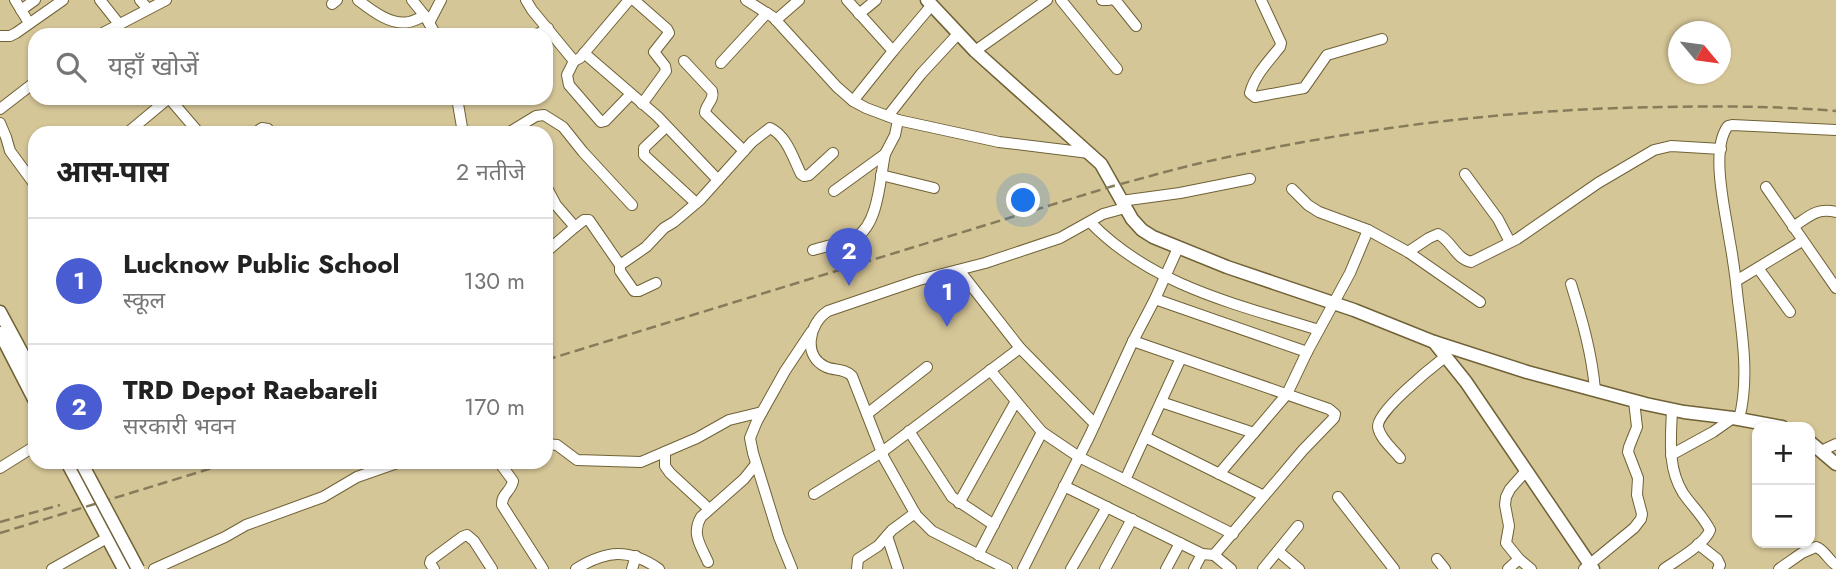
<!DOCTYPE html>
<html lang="hi">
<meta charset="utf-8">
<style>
body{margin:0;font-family:Jost,"Noto Sans Devanagari",sans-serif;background:#f6f6f6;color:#222}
.controls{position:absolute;right:21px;bottom:21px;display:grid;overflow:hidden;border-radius:14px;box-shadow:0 2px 5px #0004}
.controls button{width:63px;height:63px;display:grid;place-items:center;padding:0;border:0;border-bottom:2px solid #e0e0e0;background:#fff;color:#222;font:35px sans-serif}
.compass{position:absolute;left:1668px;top:21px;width:63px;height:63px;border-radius:50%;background:#fff;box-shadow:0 2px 5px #0004;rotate:119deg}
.you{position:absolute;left:1024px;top:201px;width:24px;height:24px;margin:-18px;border:5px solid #fff;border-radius:50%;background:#1a73e8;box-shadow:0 0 0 10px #1a73e833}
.badge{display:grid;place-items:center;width:46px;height:46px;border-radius:50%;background:#4a5cd1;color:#fff;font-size:23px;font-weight:700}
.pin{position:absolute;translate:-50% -58px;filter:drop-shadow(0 2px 4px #0008)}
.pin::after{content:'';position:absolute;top:37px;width:24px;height:21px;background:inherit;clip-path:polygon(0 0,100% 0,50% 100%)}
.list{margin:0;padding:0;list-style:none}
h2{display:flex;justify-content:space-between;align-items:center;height:91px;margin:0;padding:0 28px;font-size:30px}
h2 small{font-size:23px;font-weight:400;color:#767676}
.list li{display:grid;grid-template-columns:46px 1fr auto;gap:21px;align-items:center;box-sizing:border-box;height:126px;padding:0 28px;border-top:2px solid #e0e0e0}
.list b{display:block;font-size:26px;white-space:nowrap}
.list p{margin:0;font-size:23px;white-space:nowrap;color:#767676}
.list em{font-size:23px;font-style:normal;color:#767676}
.icon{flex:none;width:38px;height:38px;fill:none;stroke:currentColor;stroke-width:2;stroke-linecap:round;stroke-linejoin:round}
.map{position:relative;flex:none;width:1836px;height:569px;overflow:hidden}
.search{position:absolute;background:#fff;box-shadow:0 2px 5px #0004;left:28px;top:28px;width:525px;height:77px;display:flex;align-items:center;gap:18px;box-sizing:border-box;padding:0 24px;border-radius:21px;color:#767676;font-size:26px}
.panel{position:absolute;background:#fff;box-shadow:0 2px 5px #0004;left:28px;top:126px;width:525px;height:343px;border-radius:21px}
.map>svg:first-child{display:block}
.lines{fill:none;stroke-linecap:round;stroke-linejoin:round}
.minor-casing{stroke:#706236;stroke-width:12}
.tertiary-casing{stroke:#706236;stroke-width:15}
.minor{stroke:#fff;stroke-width:10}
.tertiary{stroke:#fff;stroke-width:12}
.rail{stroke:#867c5c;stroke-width:2.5;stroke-dasharray:10 5;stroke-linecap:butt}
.tertiary-bridge-casing{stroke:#706236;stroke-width:15;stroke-linecap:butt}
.tertiary-bridge{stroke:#fff;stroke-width:12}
</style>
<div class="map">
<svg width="1836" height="569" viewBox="0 0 1836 569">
<rect width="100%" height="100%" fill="#d5c697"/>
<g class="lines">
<g class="minor-casing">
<g id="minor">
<polyline points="15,0 29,23"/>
<polyline points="100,0 119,24"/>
<polyline points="140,0 148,9"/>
<path d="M358,0C371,10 391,26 409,22C414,21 419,18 425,16"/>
<polyline points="412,0 425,16 436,35"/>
<polyline points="526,0 532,10 574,61 580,58 629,0"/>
<polyline points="634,0 667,29 669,33 654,52 665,66 666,71 642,104"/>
<polyline points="746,0 773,17 837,87 853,101 866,108 898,120 999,142 1089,153"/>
<polyline points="847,0 893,51"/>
<polyline points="1061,0 1117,69"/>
<polyline points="1102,0 1109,0"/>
<polyline points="1114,0 1116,1 1136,26"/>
<path d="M1261,0L1281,43L1280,47C1268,62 1255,75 1250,93L1255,97L1304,88L1327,55L1382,39"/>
<polyline points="332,4 337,0"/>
<polyline points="21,10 35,0"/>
<polyline points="859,14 876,0"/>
<polyline points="776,20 799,0"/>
<polyline points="429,23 441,0"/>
<polyline points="99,35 166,0"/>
<polyline points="536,35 548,28"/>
<polyline points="0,36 10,36 16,33 63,0"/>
<polyline points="975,51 1047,0"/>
<polyline points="584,53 657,116 718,180"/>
<polyline points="574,61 567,75 569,85 601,122 605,121 631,94"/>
<path d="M684,61L712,91C715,100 705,105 705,113L744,151"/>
<polyline points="721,63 767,13"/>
<polyline points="169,98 199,133"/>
<polyline points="457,98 463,133"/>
<polyline points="853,101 893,51 931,6"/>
<polyline points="0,109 35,82"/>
<polyline points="888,116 921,74 958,34"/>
<polyline points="0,123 6,137 10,151 35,185"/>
<polyline points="666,127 644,148 644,155 696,203"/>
<polyline points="127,133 169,98"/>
<polyline points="255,133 262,128 268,129 271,133"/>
<polyline points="508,133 536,116 544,115 563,127 583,152 632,205"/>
<polyline points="1465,174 1498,219 1510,242"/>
<polyline points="881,175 934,188"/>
<path d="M546,186L556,205L575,227L584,220H589L620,265L646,247L664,228L674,222L700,200L752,142L770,128C787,136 793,158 801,174L804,176L809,175L833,153"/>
<polyline points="1766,187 1836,288"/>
<polyline points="1292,189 1308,205 1319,212 1368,230 1408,252 1480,302"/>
<polyline points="834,191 885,154 895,135 898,120"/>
<polyline points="1121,201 1180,193 1250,179"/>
<path d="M1090,222C1152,286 1236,304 1319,330"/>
<path d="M1793,227C1808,217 1817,207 1836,212"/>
<path d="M813,250C826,246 844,243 856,237C879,224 880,177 885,154"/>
<polyline points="546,252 575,227"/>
<path d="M1408,252L1429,238L1438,234C1452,241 1455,258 1471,262L1517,239L1598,183L1654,150L1671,146L1721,149"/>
<polyline points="620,265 620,271 634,291 639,291 656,283"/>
<polyline points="1758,268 1790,312"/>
<polyline points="959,270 1020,348 1095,424"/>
<polyline points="1736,281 1802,241"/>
<path d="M1571,284C1582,319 1592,354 1595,390"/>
<polyline points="1155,299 1307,352"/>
<polyline points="990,370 1042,432 1079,457 1233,534"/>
<polyline points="1161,402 1254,433"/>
<polyline points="867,414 927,367"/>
<path d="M1739,419C1749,382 1743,339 1738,301C1736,280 1733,258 1729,237C1725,209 1710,149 1728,126L1732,125L1836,130"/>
<polyline points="909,431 952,497 994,525"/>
<polyline points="1145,437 1264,496"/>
<polyline points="546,444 557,445 577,460 641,462 697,438 729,420 762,412"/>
<polyline points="1821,451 1836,444"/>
<polyline points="665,452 665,466 670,473 709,509"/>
<polyline points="1671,455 1713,432 1733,418"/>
<path d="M1400,458C1393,449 1380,439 1378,427C1376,412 1432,367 1445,357"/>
<path d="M499,462L513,481C511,492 501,494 502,505L543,569"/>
<polyline points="0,468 35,446"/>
<polyline points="1526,471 1510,489 1506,497 1505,505 1509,526 1506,543 1519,559 1531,569"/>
<polyline points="1219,474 1287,394 1307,352 1350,273 1368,230"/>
<polyline points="1125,480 1181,358"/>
<polyline points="1064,486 1202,554 1214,555 1303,450 1334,418 1335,414 1329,409 1133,341"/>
<polyline points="814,494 882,452 1020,348"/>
<polyline points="1338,497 1394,569"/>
<polyline points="959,503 1016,401"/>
<polyline points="887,536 898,569"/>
<polyline points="1698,544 1717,559 1720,565 1718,569"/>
<polyline points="1278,551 1299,569"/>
<polyline points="978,555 1042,432"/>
<polyline points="1214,555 1231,569"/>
<polyline points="1437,559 1445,569"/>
<path d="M708,562C701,546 691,534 701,517L744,479L756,464"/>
<polyline points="52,569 107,538"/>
<polyline points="154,569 225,537 246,525 323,497 357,477 400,462"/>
<polyline points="434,569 430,563 431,560 462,537 467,535 474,541 492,569"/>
<path d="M576,569C606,550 629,548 659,569"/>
<polyline points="632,569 636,556"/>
<polyline points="792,569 779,537 753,453 750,438 757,421 785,371 811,332"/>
<polyline points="857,569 858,559 878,546 892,530 915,513"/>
<path d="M1007,569L932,531L916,515L884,458L852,376C844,368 835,371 826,367C802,356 809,323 828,311L919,280L985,263L1060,238L1103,214L1125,208"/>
<polyline points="1023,569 1090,435 1133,341 1155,299 1178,248"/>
<polyline points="1071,569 1107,507"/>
<polyline points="1105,569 1132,519"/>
<polyline points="1166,569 1180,543"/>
<polyline points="1194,569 1202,554"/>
<polyline points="1263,569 1298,526"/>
<polyline points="1508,569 1519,559"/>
<polyline points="1584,569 1634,528 1641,519 1642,514 1637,495 1638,478 1628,452 1629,447 1637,427 1634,401"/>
<path d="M1664,569C1677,560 1705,544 1710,530C1703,516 1691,505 1683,493C1667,467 1671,438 1672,409"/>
<path d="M1779,569L1802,553L1816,547C1825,550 1828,560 1836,565"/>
</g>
</g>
<g class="tertiary-casing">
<g id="tertiary">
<polyline points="927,0 975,51 1101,164 1132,219 1142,230 1153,237 1227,267 1354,310 1434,342 1466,382 1593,569"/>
<polyline points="0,312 35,377"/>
<polyline points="0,333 35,401"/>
<polyline points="1434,342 1527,372 1646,404 1684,412 1733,418 1782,427"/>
<polyline points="1810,442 1836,464"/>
<polyline points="67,462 124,569"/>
</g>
</g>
<use href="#minor" class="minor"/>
<use href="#tertiary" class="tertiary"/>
<g class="rail">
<path d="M546,360L1113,186C1144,178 1174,169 1205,162C1356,128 1508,109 1662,107C1720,106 1778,106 1836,111"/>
<polyline points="0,522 60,505"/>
<polyline points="0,533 232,462"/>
</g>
<g class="tertiary-bridge-casing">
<polyline id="tertiary-bridge" points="81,462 138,569"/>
</g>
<use href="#tertiary-bridge" class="tertiary-bridge"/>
</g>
</svg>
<div class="controls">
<button>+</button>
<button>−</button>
</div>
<svg class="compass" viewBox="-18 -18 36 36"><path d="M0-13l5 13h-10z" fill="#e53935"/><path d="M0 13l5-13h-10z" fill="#767676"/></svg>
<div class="you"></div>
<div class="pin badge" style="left:947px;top:327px">1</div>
<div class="pin badge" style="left:849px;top:286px">2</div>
<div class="search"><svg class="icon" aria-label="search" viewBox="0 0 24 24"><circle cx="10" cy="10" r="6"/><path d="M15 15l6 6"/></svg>यहाँ खोजें</div>
<section class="panel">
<h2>आस-पास<small>2 नतीजे</small></h2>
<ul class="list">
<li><span class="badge">1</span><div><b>Lucknow Public School</b><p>स्कूल</p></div><em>130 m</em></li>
<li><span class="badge">2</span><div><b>TRD Depot Raebareli</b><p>सरकारी भवन</p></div><em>170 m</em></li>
</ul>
</section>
</div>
